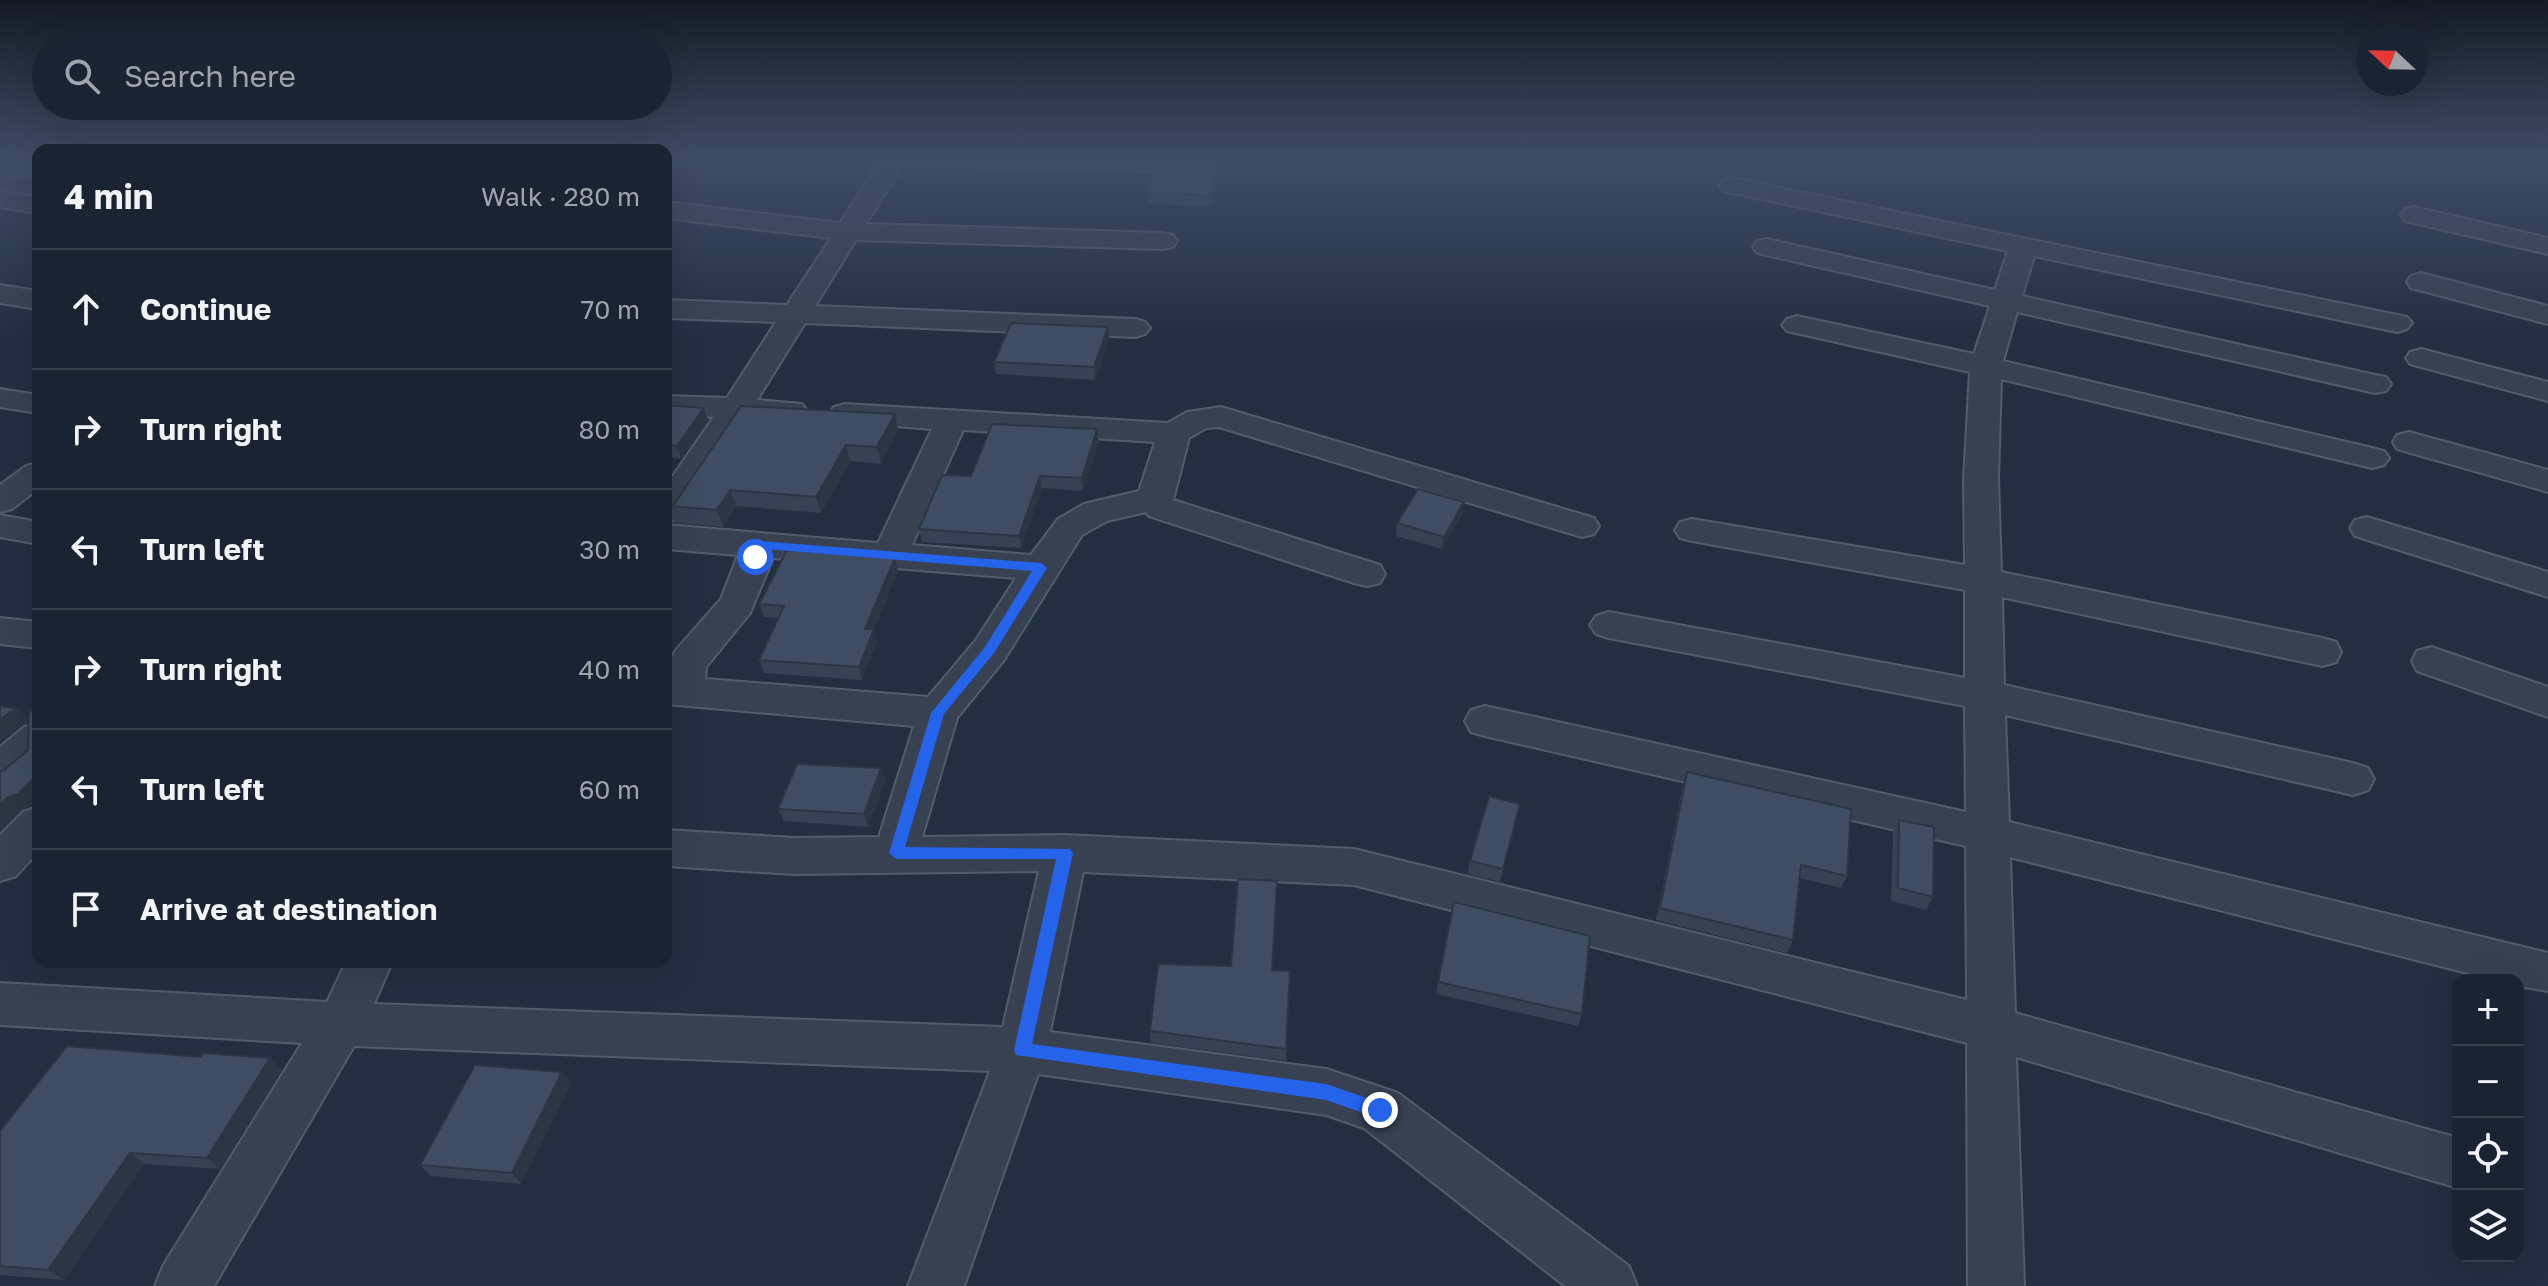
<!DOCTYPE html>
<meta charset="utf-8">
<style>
body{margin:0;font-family:"Golos Text",sans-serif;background:#232b39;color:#f1f3f6}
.controls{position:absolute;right:24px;bottom:24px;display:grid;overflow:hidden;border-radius:16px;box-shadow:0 8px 32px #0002}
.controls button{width:72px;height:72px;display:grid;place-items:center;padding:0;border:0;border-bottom:2px solid #38404d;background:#1a2331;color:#f1f3f6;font:40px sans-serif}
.compass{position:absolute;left:2356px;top:24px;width:72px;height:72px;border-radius:50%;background:#1a2331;box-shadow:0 8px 32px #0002;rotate:292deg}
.stop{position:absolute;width:24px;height:24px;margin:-18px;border:6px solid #2563eb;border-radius:50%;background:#fff}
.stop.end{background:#2563eb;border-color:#fff;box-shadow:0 2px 8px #0008}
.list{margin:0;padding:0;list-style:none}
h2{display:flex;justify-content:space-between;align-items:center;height:104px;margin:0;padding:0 32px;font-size:34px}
h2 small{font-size:26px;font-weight:400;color:#9fa4ab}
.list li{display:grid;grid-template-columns:52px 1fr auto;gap:24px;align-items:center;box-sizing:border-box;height:120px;padding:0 32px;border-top:2px solid #38404d}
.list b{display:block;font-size:30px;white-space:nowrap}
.list em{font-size:26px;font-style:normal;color:#9fa4ab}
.icon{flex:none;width:44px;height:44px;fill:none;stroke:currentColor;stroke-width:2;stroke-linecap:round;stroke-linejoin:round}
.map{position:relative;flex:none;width:2548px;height:1286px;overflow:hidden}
.search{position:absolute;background:#1a2331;box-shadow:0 8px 32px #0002;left:32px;top:32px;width:640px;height:88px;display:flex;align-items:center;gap:20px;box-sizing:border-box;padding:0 28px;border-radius:44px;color:#9fa4ab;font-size:30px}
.panel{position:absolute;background:#1a2331;box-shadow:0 8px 32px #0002;left:32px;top:144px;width:640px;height:824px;border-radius:16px}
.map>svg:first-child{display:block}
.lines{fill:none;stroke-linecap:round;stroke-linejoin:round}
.minor-casing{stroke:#525c6b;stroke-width:4}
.minor{fill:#374151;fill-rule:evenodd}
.wall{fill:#354253}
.shaded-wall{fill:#2b3644}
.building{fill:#3e4d61;stroke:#2b3644;stroke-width:2}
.route{fill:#2563eb}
</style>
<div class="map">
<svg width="2548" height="1286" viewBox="0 0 2548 1286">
<rect width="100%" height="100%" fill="#222f41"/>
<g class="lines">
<g class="minor-casing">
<g id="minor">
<polygon points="882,158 1202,158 1208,164 1204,169 1195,172 903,165 866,224 1163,233 1173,235 1177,241 1173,247 1163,249 856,240 815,306 1135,319 1145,322 1150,328 1145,334 1135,337 805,323 757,400 802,404 807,411 802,418 791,421 745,418 678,519 666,522 666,486 714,417 666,414 666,396 727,398 776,322 666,318 666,300 787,305 831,238 666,218 666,202 840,223"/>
<path d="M1732,178L2407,317L2412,323L2407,329L2397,332L2034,256L2022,296L2375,375L2386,377L2391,384L2386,391L2375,393L2017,312L2003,361L2372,448L2384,451L2389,458L2384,465L2372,468L2001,379L1998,479L2001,572L2322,638L2336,642L2341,652L2336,662L2322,666L2002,597L2004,685L2353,763L2368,768L2374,779L2368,790L2353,795L2005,715L2009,822L2544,952L2548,953V991L2518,986V980H2495L2010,857L2015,1013L2458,1138V1188L2016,1057L2024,1286H1968L1967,1043L1354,885L1083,872L1050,1032L1326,1069L1398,1093L1629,1266L1637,1286H1565L1364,1128L1326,1115L1038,1074L964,1286H908L990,1071L354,1046L214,1286H155L163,1266L302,1043L0,1025V983L327,1002L346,962H392L374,1004L1003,1027L1039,871L794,874L666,866V830L794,838L879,837L914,726L666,704V669L676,650L721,599L738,555L666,549V525L878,543L932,429L834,421L829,414L834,407L845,404L1168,423L1187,412L1221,407L1594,518L1599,526L1594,534L1582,537L1219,427L1206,428L1189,438L1173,500L1380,565L1385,574L1380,583L1367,586L1354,583L1149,516L1146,512L1107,521L1082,535L1004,660L957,718L922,837L1065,835L1354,849L1967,1000L1966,846L1485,736L1471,732L1465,721L1471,710L1485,706L1966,812L1965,706L1609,638L1596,634L1590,625L1596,616L1609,612L1965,678V590L1692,541L1680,538L1675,530L1680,522L1692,519L1965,565L1964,479L1970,372L1787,331L1782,325L1787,319L1797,316L1974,354L1990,306L1757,253L1753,247L1757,241L1767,239L1995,290L2008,251L1723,191L1719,186L1723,181ZM963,430L1155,442L1139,491L1084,504L1058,519L1031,555L912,545ZM773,558L1016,578L976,640L928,697L705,679L706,667L750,613Z"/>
<polygon points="0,191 38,197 38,213 0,207"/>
<polygon points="2414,207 2548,238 2548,254 2405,221 2401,215 2405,209"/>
<polygon points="2421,273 2548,306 2548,324 2411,288 2407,282 2411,276"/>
<polygon points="0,285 38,291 38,309 0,303"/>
<polygon points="2421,349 2548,382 2548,401 2410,364 2406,358 2410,352"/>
<polygon points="0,389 38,395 38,413 0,407"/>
<polygon points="2409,432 2548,470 2548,492 2397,449 2393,442 2397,435"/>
<polygon points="38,463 38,489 12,509 0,512 0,485 26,466"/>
<polygon points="0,515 38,522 38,544 0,537"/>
<polygon points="2367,517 2548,572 2548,597 2355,536 2350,528 2355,520"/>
<polygon points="0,618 38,622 38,648 0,644"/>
<polygon points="2431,647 2548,687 2548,717 2417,671 2412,661 2417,651"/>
<polygon points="38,723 38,761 15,781 0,786 0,747 24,727"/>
<polygon points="38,807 38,852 16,876 0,881 0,835 23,812"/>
</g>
</g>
<use href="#minor" class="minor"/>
</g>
<g class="wall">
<polygon points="38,158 38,194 0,189 0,167"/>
<polygon points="1219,177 1211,207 1148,204 1147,192"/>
<polygon points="1108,327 1109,339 1095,380 996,374 994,362"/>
<polygon points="666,405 704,408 708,421 681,459 666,457"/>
<polygon points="741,406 898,430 881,464 850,461 821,513 736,506 723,527 675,523 669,506 674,504"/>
<polygon points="1099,442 1083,491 1042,488 1021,548 922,542 919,529 971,476"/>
<polygon points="1464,502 1462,515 1442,549 1396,536 1397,523"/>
<polygon points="898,571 874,629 877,642 862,680 764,673 759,660 778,618 764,617 759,604"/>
<polygon points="881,768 885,781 868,827 784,821 778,809"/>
<polygon points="1687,772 1847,876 1841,888 1799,878 1793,940 1787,953 1656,920 1683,784"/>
<polygon points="1520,804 1500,882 1468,874 1470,861"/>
<polygon points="1899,820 1933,897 1926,910 1891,901 1893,832"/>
<polygon points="1277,881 1273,970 1290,971 1286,1061 1151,1043 1150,1031 1231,966"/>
<polygon points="1438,982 1582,1014 1578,1026 1436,994"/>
<polygon points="282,1070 220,1169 144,1164 64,1280 0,1275 0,1131"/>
<polygon points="562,1072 571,1084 521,1184 431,1176 420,1165"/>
</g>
<g class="shaded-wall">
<polygon points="1219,165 1219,177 1211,207 1211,196"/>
<polygon points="1108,327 1109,339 1095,380 1094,367"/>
<polygon points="704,408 708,421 681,459 677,446"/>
<polygon points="895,414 898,430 881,464 877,447"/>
<polygon points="1097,429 1099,442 1083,491 1082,478"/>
<polygon points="846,445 850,461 821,513 816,497"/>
<polygon points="1040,476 1042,488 1021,548 1019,536"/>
<polygon points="730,490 736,506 723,527 717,510"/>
<polygon points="1464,502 1462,515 1442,549 1444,537"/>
<polygon points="895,558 898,571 868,642 865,629"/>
<polygon points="874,629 877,642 862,680 859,667"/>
<polygon points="19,709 31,722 22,725 0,743 0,720 10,712"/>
<polygon points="881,768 885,781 868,827 864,814"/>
<polygon points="38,774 38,799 31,806 21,810 0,831 0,805"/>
<polygon points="1520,804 1518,816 1500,882 1503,869"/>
<polygon points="270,1058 282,1070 220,1169 207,1158"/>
<polygon points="562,1072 571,1084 521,1184 512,1173"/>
<polygon points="130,1153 144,1164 64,1280 48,1270"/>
</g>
<g class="building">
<polygon points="16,158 38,158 38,189 34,189 32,184 0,179 0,167"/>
<polygon points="1157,163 1219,165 1211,196 1147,192"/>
<polygon points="1011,323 1108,327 1094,367 994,362"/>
<polygon points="666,405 704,408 677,446 666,445"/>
<polygon points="741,406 895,414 877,447 846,445 816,497 730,490 717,510 669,506 674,504"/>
<polygon points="992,424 1097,429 1082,478 1040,476 1019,536 919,529 942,475 971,476"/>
<polygon points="1418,489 1464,502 1444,537 1397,523"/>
<polygon points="787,550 895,558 865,629 874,629 859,667 759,660 784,606 759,604"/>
<polygon points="0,706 19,709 10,712 0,720"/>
<polygon points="29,711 38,713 38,774 18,794 8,797 0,805 0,772 4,770 28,750"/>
<polygon points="797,764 881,768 864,814 778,809"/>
<polygon points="1687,772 1851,809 1847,876 1801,865 1793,940 1660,908"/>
<polygon points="1489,796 1520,804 1503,869 1470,861"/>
<polygon points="1899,820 1934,827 1933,897 1898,888"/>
<polygon points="1238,879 1277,881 1272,970 1290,971 1286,1049 1150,1031 1158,964 1231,966"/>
<polygon points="1454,902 1590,936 1582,1014 1438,982"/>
<polygon points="67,1046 201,1057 203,1053 270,1058 207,1158 130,1153 48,1270 0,1266 0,1131"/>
<polygon points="475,1065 562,1072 512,1173 420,1165"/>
</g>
<linearGradient id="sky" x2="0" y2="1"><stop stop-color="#131a24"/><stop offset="0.47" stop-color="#3e4d65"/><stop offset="1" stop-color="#3e4d65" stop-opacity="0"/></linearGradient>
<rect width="2548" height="338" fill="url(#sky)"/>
<polygon class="route" points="760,541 1041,563 1047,568 994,653 944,714 905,847 1070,849 1073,853 1032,1044 1326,1084 1387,1105 1389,1110 1387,1116 1380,1119 1326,1100 1016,1055 1014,1050 1056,859 896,859 889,853 931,713 985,647 1032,571 765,549 760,560 751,560 754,545"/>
</svg>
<div class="controls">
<button>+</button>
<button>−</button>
<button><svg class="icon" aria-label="locate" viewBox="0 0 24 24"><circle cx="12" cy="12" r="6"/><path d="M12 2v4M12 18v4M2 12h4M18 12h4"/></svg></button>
<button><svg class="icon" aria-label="layers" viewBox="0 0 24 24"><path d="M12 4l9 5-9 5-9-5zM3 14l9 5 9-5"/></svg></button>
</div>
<svg class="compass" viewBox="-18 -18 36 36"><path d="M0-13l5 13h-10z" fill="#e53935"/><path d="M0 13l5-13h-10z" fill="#9fa4ab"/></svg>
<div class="stop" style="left:755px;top:557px"></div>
<div class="stop end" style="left:1380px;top:1110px"></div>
<div class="search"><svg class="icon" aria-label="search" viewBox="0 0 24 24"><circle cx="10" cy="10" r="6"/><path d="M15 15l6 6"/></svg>Search here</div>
<section class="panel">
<h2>4 min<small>Walk · 280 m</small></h2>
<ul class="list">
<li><svg class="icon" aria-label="ahead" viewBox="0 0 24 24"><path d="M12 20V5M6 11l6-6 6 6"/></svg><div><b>Continue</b></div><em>70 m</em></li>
<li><svg class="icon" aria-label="right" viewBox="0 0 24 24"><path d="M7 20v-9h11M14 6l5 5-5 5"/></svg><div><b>Turn right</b></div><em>80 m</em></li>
<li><svg class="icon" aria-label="left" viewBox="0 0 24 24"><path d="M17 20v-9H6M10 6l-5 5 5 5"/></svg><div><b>Turn left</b></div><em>30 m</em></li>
<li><svg class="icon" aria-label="right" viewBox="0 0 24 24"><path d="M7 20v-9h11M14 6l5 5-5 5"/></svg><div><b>Turn right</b></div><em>40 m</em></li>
<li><svg class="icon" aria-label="left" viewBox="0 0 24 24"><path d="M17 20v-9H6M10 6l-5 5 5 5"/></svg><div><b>Turn left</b></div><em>60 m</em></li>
<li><svg class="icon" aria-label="arrive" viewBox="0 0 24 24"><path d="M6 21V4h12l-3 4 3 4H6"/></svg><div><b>Arrive at destination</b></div></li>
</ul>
</section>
</div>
